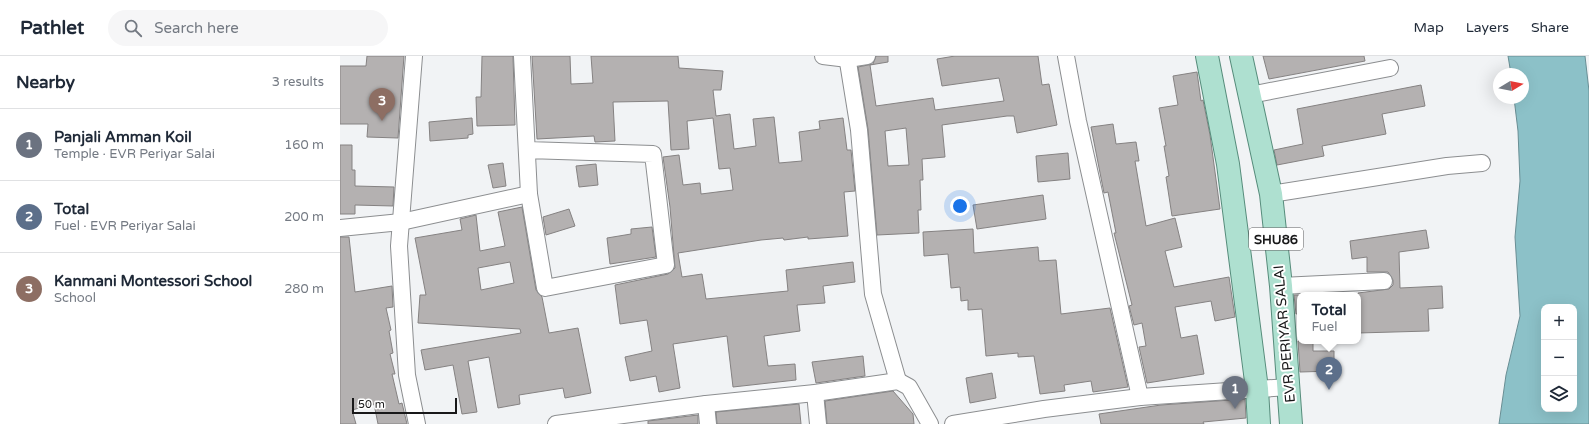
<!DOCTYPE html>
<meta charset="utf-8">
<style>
body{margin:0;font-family:"Varela Round",sans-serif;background:#f6f6f7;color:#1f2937}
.controls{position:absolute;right:12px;bottom:12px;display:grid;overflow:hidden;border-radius:8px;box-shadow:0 4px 16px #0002}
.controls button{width:36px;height:36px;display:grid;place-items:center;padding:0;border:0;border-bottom:1px solid #e0e1e3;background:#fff;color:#1f2937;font:20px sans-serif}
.compass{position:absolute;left:1153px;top:12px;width:36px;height:36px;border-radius:50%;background:#fff;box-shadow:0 4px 16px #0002;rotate:80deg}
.scale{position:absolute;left:12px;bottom:10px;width:105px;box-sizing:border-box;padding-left:4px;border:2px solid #181819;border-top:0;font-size:11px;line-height:14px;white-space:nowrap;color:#181819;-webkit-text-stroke:3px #fff;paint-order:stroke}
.you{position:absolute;left:620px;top:150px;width:14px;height:14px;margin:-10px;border:3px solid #fff;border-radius:50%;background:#1a73e8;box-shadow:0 0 0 6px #1a73e833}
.badge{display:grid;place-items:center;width:26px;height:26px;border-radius:50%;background:#1a73e8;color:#fff;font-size:13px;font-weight:700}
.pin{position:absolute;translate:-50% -33px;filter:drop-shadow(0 1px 2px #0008)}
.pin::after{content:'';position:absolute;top:21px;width:14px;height:12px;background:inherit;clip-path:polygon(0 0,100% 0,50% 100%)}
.popup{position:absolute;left:957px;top:236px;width:64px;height:52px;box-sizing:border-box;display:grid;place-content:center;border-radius:8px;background:#fff;filter:drop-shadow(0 1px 3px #0005);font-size:13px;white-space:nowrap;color:#747a83}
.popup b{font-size:15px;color:#1f2937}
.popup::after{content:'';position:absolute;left:50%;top:100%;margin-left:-8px;border:8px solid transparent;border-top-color:#fff}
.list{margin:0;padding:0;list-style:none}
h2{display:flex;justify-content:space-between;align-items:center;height:52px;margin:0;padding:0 16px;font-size:17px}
h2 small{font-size:13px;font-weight:400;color:#747a83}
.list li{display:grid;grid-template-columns:26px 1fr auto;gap:12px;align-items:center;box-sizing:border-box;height:72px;padding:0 16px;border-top:1px solid #e0e1e3}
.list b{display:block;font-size:15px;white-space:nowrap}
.list p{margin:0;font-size:13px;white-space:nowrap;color:#747a83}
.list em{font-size:13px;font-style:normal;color:#747a83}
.icon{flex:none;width:22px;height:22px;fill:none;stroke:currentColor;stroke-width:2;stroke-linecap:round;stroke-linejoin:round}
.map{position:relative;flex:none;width:1249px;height:368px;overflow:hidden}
header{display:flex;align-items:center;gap:24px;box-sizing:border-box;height:56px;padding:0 20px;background:#fff;border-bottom:1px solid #e0e1e3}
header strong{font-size:19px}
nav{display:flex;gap:22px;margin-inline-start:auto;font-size:14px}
.search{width:280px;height:36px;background:#f6f6f7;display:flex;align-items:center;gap:10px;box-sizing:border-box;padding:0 14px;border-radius:22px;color:#747a83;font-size:15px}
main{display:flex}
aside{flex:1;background:#fff}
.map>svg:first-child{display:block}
.water{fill:#8cc1c8;stroke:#698e94;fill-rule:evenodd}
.building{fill:#b4b1b1;stroke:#858282;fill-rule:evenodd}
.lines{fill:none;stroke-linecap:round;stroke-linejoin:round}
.street-casing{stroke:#8c8e90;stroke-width:18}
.primary-casing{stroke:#568c7b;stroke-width:24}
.street{stroke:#fff;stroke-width:16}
.primary{stroke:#aee0d0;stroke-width:22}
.labels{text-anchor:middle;stroke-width:4;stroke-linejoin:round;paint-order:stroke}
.shield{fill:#fff;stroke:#5d5d5e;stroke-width:1}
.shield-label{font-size:13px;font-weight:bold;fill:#181819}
.street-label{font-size:14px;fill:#181819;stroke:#fff}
</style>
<header>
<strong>Pathlet</strong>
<div class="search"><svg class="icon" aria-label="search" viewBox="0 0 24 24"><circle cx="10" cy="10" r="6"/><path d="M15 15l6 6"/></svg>Search here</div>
<nav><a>Map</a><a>Layers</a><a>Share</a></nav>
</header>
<main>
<aside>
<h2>Nearby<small>3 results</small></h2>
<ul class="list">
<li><span class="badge" style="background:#6b7280">1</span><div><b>Panjali Amman Koil</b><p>Temple · EVR Periyar Salai</p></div><em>160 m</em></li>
<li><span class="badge" style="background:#5c6f8a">2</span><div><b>Total</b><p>Fuel · EVR Periyar Salai</p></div><em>200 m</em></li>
<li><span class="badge" style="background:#8d6e63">3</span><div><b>Kanmani Montessori School</b><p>School</p></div><em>280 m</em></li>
</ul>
</aside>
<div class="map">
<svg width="1249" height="368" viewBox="0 0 1249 368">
<rect width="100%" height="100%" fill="#f1f3f5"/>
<path class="water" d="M1168,0H1245L1249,35V368H1159L1166,319L1180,260L1175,181L1180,125L1178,75L1174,42H1183V18H1171ZM1204,251H1234V353H1204Z"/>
<g class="building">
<polygon points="27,0 64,0 58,82 27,81 28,68 0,68 0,10 26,10"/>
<polygon points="142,0 173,0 175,69 137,70 136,41 141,41"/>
<polygon points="192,0 230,0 231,28 253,27 251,0 338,0 339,12 383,15 381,34 373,34 376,60 390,58 394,93 416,90 413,63 434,61 439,107 462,105 459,76 480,73 479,65 503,62 507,94 511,94 515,135 504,136 508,180 468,183 468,181 444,184 443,182 421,184 338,197 342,221 362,218 366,243 448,235 446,214 513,206 515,226 483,230 485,247 457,249 460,275 424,280 428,310 455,308 456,324 393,331 387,280 333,288 340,332 319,336 316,320 290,325 285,301 312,295 307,264 280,268 275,229 328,218 335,212 330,151 323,101 339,99 343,129 360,127 361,138 393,134 390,112 379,113 373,62 347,65 349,93 331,94 328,45 273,46 275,85 255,86 254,80 197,83"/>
<path d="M536,0H548V6L530,9L536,50L593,42L595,54L664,45L659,22L602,30L597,3L615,0H698L702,29L709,28L717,69L677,77L674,60H667L602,69L605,101L582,103L583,124H580L581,154H578L579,177L537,179L528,73L518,11L533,8ZM566,72L569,109L548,110L545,75Z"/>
<polygon points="923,0 1024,0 1025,5 929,23"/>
<polygon points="857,16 861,45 863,44 870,79 880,153 832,160 826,121 829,120 824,90 826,90 819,52 838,49 833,20"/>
<polygon points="1081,29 1085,50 1042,58 1046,78 982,90 984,100 937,109 934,94 963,88 957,53"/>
<polygon points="132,62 133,78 128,79 128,82 90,85 89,66"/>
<polygon points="773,68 776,88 796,86 799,105 795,105 806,170 835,162 842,191 825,195 834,231 889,221 895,261 875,265 871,245 835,251 841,282 857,279 864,318 807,327 799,291 806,290 802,267 794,269 789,250 792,249 774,177 776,177 768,136 764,137 751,71"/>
<polygon points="0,89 12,89 12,114 15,114 15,130 54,131 53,150 15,149 15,158 0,158"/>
<polygon points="728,97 730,123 698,126 696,100"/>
<polygon points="163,107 166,130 153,132 148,109"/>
<polygon points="256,108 258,129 239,131 236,110"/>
<polygon points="703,139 706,163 637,173 633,149"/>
<path d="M182,151L196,234L202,241L209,277L238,272L251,337L225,342L223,332L179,339L180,348L158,352L149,301L128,305L137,356L122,358L113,309L85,314L81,294L181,277L180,273L78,267L80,239H86L75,182L122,174L120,163L136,159L140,195L165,190L158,156ZM170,206L174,227L141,234L138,212Z"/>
<polygon points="229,153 235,170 206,179 203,161"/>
<polygon points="312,171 316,201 270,208 267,182 291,178 291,173"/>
<polygon points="633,173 634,197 698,191 699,205 716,204 721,258 770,252 788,331 753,336 751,325 724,329 725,335 700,338 694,300 678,301 678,297 646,300 642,253 628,254 628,244 621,245 620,231 611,232 608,198 584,200 583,176"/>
<polygon points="1086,174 1089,192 1059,196 1060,232 1102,230 1103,252 1088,253 1089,275 1018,277 1018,237 1049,233 1053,229 1053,224 1048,216 1027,216 1027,201 1012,203 1010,185"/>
<polygon points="0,181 9,181 15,236 52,230 53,251 46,252 51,274 49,275 53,297 50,298 55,318 52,318 59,348 62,347 67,368 38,368 34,348 12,354 16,368 0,368"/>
<polygon points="954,239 960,239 960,257 956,258"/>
<polygon points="958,285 973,285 973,295 994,295 994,315 960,316"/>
<polygon points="523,300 525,320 476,327 472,306"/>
<polygon points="652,317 656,342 630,347 626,322"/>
<polygon points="553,335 573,358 574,368 487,368 485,345"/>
<polygon points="905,343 906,362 863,366 864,368 761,368 759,358 821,349"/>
<polygon points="459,348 461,368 377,368 376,356"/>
<polygon points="358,359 358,368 308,368 308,365"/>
</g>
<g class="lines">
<g class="street-casing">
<g id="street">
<polyline points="74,0 59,190 67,319 77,368"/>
<polyline points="182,0 189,138 205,232 326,209 313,98 187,94"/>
<polyline points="483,0 508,3 527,0"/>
<polyline points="507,0 519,74 533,238 558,325"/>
<polyline points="726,0 738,65 800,341"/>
<polyline points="910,39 1050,12"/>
<polyline points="931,138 1107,110 1142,107"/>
<polyline points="0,172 61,166 189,138"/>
<polyline points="941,230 1044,225"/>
<polyline points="475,337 478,368"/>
<polyline points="366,348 368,368"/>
<polyline points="216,368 366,348 475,337 558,325 569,331 590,368"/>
<polyline points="613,368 704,353 800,341 949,331"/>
</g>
</g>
<g class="primary-casing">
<g id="primary">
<polyline points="867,0 888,108 917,333 919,368"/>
<polyline points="901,0 931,138 941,230 951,368"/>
</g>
</g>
<use href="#street" class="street"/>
<use href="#primary" class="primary"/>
</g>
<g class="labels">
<rect class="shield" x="909" y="172" width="54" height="22" rx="3"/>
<g class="shield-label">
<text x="936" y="188">SHU86</text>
</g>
<g class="street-label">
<text transform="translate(944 278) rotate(-95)" y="5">EVR PERIYAR SALAI</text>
</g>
</g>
</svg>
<div class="controls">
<button>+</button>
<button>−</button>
<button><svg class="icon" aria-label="layers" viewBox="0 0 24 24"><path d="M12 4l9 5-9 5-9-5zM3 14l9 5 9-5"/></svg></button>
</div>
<svg class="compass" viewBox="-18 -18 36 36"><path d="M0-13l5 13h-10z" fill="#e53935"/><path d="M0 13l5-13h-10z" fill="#747a83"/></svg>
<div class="scale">50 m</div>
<div class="you"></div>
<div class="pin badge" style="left:895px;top:353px;background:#6b7280">1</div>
<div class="pin badge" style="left:989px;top:334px;background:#5c6f8a">2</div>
<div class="popup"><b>Total</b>Fuel</div>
<div class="pin badge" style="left:42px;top:65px;background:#8d6e63">3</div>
</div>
</main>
